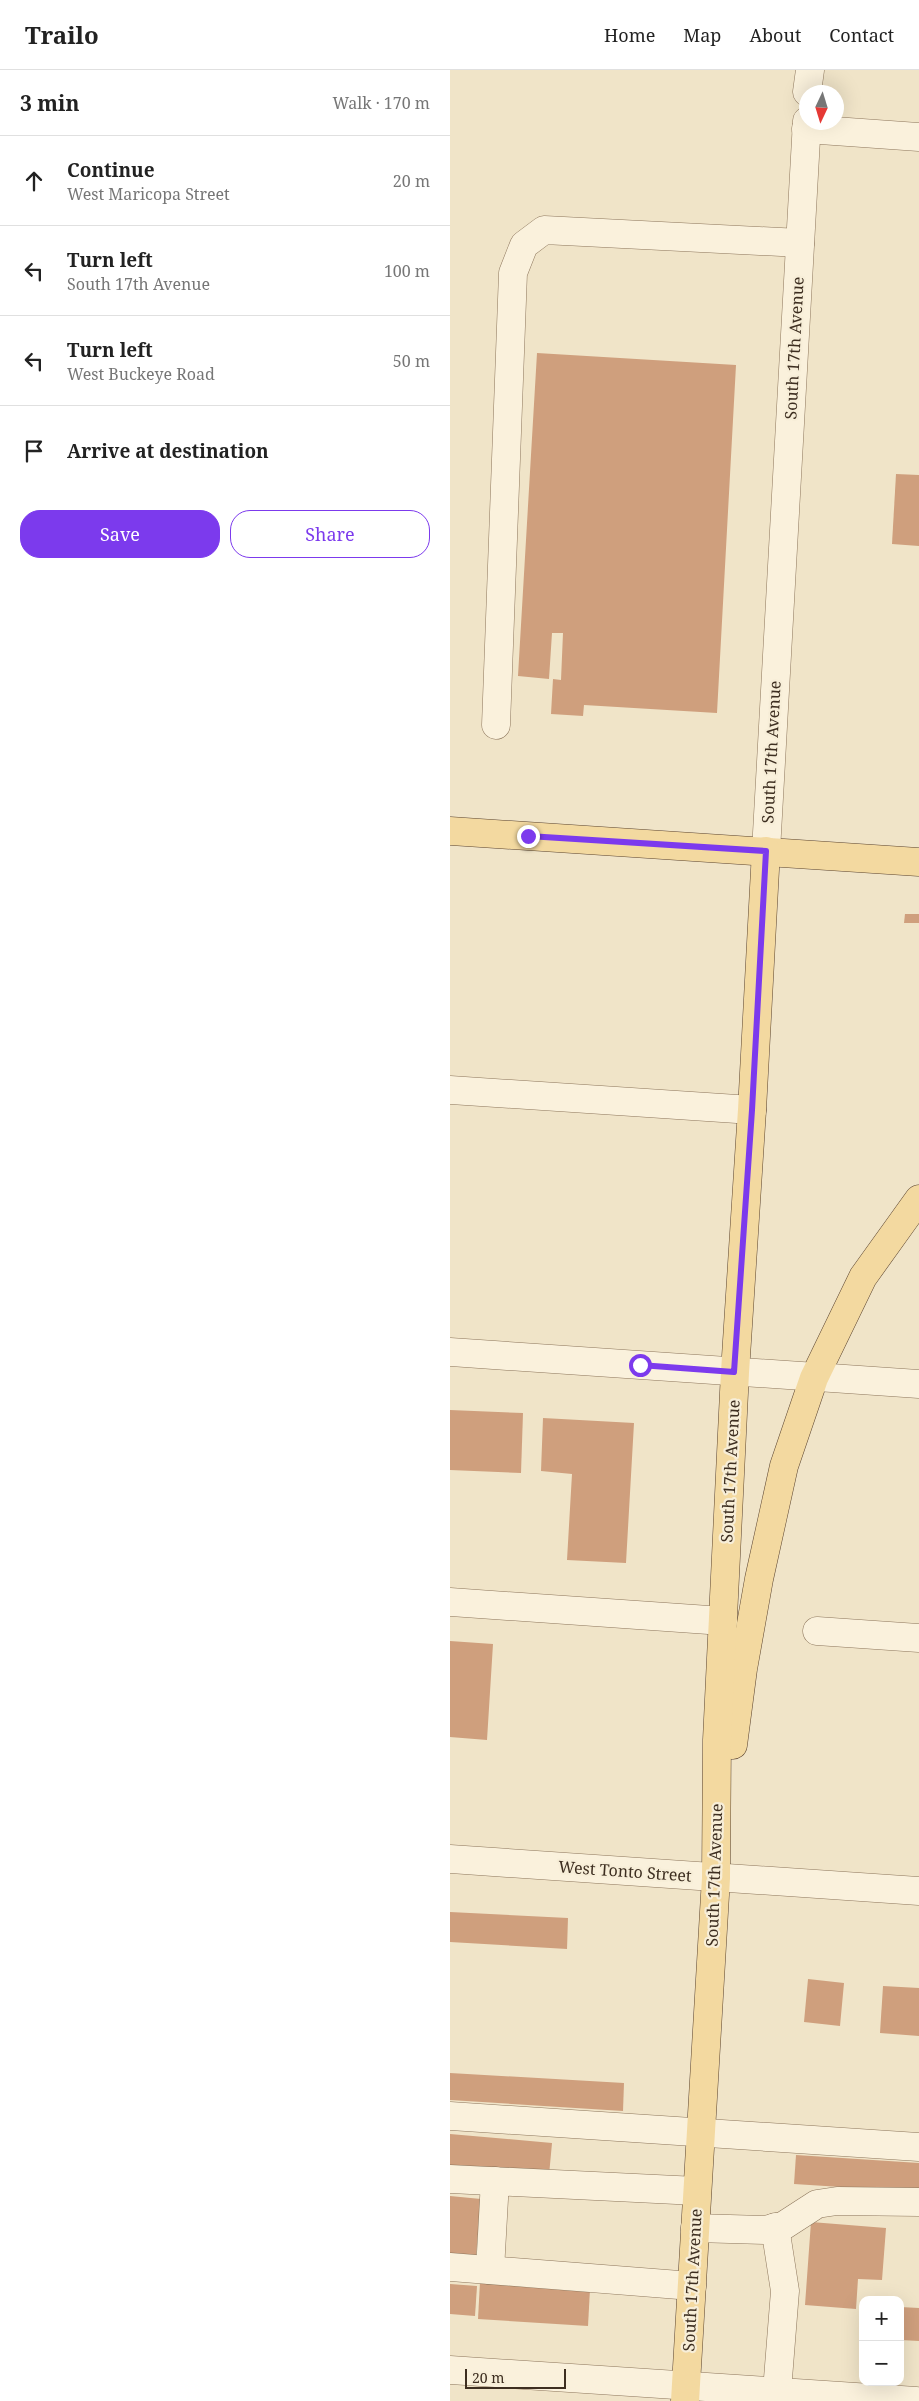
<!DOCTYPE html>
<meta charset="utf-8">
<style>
body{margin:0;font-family:"Noto Serif",serif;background:#f6f6f6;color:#222}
.controls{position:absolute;right:15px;bottom:15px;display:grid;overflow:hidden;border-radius:10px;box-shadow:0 5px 20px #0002}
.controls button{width:45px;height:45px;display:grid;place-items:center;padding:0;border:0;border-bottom:1px solid #e0e0e0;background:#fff;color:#222;font:25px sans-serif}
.compass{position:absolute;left:349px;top:15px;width:45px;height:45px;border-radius:50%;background:#fff;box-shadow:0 5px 20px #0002;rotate:184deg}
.scale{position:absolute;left:15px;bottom:12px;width:101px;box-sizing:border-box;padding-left:5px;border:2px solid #3d2e20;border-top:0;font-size:14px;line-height:18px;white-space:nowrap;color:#3d2e20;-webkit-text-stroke:4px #f7eed8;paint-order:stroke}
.stop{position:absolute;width:15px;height:15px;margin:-11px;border:4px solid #7c3aed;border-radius:50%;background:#fff}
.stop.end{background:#7c3aed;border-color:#fff;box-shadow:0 1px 5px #0008}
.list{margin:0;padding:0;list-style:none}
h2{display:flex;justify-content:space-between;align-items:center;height:65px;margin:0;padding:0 20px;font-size:21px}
h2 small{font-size:16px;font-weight:400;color:#767676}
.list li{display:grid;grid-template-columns:32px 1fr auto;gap:15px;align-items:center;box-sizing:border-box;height:90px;padding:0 20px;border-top:1px solid #e0e0e0}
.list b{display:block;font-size:19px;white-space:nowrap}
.list p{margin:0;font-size:16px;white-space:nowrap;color:#767676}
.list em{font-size:16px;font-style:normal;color:#767676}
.actions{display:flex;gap:10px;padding:15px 20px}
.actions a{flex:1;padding:11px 0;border:1px solid #7c3aed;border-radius:20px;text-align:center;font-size:18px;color:#7c3aed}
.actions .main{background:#7c3aed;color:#fff}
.icon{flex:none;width:28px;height:28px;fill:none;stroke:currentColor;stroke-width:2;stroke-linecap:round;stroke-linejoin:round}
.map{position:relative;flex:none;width:469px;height:2331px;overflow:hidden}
header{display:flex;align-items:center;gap:30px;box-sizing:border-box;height:70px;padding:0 25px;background:#fff;border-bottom:1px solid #e0e0e0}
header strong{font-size:24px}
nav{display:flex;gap:28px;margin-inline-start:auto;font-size:18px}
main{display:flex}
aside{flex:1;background:#fff}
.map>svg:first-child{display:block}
.building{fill:#cf9f7d}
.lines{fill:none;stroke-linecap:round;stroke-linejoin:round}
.minor-casing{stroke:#8d765c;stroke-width:29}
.major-casing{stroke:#5b4430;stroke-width:29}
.minor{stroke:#faf1dc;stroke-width:28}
.major{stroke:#f3d9a0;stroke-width:28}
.route{stroke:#7c3aed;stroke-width:6}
.labels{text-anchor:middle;stroke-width:4.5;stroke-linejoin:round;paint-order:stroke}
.street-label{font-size:16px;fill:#3d2e20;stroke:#f7eed8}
</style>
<header>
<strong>Trailo</strong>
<nav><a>Home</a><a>Map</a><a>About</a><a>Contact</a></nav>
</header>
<main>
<aside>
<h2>3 min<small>Walk · 170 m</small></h2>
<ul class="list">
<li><svg class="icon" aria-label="ahead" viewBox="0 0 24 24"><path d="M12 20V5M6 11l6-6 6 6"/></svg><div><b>Continue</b><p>West Maricopa Street</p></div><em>20 m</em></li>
<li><svg class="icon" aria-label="left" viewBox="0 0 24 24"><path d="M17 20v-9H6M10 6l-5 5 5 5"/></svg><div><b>Turn left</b><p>South 17th Avenue</p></div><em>100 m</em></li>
<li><svg class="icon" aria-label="left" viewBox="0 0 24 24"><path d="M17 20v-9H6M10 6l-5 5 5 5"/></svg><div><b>Turn left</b><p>West Buckeye Road</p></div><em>50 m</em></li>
<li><svg class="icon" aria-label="arrive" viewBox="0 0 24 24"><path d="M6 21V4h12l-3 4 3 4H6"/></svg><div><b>Arrive at destination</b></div></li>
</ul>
<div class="actions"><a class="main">Save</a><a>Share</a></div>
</aside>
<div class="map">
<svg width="469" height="2331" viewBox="0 0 469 2331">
<rect width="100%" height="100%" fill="#f0e4c8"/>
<g class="building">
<polygon points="87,283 286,295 267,643 134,635 133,646 101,644 103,609 111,610 113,563 102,563 99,609 68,606"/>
<polygon points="446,404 469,405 469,476 442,474"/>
<polygon points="455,844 469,844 469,853 454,853"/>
<polygon points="0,1340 73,1343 71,1403 0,1400"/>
<polygon points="93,1348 184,1353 176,1493 117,1490 122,1404 91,1401"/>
<polygon points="0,1571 43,1574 37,1670 0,1667"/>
<polygon points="0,1842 118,1848 117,1879 0,1872"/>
<polygon points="358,1909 394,1913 390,1956 354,1952"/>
<polygon points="433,1916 469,1918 469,1966 430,1963"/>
<polygon points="0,2003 174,2013 173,2041 0,2030"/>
<polygon points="0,2064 102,2073 99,2105 0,2097"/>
<polygon points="346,2085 469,2093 469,2122 344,2114"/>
<polygon points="0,2126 31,2129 26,2186 0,2184"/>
<polygon points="361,2152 436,2158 432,2210 408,2209 406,2239 355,2235"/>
<polygon points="30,2212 140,2219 138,2256 28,2249"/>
<polygon points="0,2214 27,2216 25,2246 0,2244"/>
<polygon points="450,2237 469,2238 469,2271 450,2270"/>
</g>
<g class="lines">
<g class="minor-casing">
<g id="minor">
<polyline points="357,22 360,0"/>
<polyline points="356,59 469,67"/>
<polyline points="46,655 63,203 74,175 94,160 350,173"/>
<polyline points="316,781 357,51"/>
<polyline points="0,1020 302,1040"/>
<polyline points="0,1282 469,1314"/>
<polyline points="0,1532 273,1551"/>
<polyline points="367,1561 469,1568"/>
<polyline points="0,1789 469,1821"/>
<polyline points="0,2046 469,2077"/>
<polyline points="0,2109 247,2121"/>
<polyline points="325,2157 335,2221 327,2321"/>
<polyline points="245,2158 315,2160 333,2156 367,2134 387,2131 469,2132"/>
<polyline points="0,2197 242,2216"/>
<polyline points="40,2200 45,2111"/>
<polyline points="0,2300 466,2331"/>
</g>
</g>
<g class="major-casing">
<g id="major">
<polyline points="0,761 469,792"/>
<polyline points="283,1675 293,1599 309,1509 334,1396 364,1308 413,1207 469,1129"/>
<polyline points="235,2331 266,1808 267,1670 285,1302 302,1040 316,781"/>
</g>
</g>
<use href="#minor" class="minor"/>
<use href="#major" class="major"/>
</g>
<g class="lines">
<polyline class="route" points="78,766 316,781 302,1040 284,1302 190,1295"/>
</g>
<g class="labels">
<g class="street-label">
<text transform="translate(344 278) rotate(-87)" y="6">South 17th Avenue</text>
<text transform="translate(321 682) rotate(-87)" y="6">South 17th Avenue</text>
<text transform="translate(280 1401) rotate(-87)" y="6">South 17th Avenue</text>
<text transform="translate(175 1801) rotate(4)" y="6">West Tonto Street</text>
<text transform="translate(264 1805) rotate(-88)" y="6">South 17th Avenue</text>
<text transform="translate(242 2210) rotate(-87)" y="6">South 17th Avenue</text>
</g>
</g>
</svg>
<div class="controls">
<button>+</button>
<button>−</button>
</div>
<svg class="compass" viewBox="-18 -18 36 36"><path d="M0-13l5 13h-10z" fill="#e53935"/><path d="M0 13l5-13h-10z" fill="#767676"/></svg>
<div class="scale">20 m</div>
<div class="stop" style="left:190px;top:1295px"></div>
<div class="stop end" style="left:78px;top:766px"></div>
</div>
</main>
